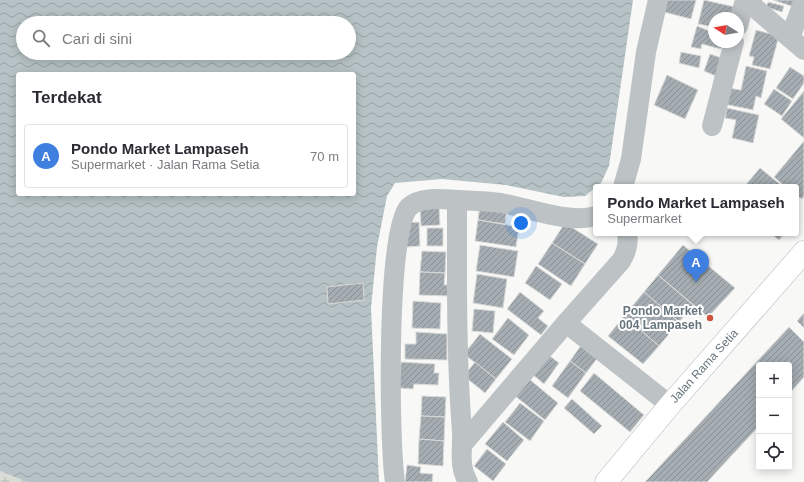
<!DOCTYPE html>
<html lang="id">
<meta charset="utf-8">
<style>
body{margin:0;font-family:Arial,sans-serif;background:#f7f7f7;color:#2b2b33}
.controls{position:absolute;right:12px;bottom:12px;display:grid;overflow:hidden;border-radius:4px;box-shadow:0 2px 10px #0003}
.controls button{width:36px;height:36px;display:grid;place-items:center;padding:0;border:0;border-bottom:1px solid #e1e1e2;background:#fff;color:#2b2b33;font:20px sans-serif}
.compass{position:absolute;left:708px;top:12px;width:36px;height:36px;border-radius:50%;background:#fff;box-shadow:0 2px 10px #0003;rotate:281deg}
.you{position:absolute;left:521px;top:223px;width:14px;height:14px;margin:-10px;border:3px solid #fff;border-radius:50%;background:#1a73e8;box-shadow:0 0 0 6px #1a73e833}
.badge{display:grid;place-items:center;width:26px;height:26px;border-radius:50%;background:#d0543d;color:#fff;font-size:13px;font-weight:700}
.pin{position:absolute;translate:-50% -33px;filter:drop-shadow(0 1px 2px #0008)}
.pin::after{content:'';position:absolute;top:21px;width:14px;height:12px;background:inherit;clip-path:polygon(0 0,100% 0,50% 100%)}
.popup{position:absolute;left:593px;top:184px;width:206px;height:52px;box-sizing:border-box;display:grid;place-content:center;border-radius:4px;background:#fff;filter:drop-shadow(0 1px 3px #0005);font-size:13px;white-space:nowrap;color:#7c7c81}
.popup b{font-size:15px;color:#2b2b33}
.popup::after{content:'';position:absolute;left:50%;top:100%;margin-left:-8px;border:8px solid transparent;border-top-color:#fff}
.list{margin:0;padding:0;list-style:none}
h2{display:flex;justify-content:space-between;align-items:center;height:52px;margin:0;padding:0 16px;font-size:17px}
h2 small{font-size:13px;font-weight:400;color:#7c7c81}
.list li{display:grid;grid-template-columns:26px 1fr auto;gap:12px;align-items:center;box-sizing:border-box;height:64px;margin:0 8px 8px;padding:0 8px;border:1px solid #e1e1e2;border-radius:4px}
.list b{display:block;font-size:15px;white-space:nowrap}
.list p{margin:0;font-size:13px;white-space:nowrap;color:#7c7c81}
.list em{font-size:13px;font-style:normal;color:#7c7c81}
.icon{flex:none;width:22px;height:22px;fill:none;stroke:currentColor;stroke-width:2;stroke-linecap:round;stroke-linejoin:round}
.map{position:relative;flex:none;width:804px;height:482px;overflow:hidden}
.search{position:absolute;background:#fff;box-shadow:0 2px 10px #0003;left:16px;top:16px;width:340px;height:44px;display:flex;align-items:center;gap:10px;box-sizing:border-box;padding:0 14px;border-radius:22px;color:#7c7c81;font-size:15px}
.panel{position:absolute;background:#fff;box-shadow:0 2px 10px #0003;left:16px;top:72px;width:340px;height:124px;border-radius:4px}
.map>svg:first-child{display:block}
.wetland{fill:url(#wetland-marsh)}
.water{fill:url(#water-waves);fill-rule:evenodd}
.building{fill:url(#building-hatch);stroke:#dadad8}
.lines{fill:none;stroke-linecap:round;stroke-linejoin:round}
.secondary-casing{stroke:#b0b6ba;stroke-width:23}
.street{stroke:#bdc2c5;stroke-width:20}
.secondary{stroke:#fff;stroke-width:22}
.poi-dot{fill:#d0543d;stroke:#fff;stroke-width:1.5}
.labels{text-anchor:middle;stroke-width:4;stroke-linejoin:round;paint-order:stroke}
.poi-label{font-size:12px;font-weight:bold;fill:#66757d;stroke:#fff;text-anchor:end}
.street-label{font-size:12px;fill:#66757d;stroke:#fff}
</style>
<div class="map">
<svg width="804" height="482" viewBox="0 0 804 482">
<defs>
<pattern id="wetland-marsh" width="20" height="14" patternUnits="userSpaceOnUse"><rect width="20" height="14" fill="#d8dcd5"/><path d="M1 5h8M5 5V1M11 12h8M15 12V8" fill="none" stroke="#b3b7b2"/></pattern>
<pattern id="water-waves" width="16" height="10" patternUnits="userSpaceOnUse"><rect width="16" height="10" fill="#b6c2c5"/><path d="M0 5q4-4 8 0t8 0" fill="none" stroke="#98a2a5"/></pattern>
<pattern id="building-hatch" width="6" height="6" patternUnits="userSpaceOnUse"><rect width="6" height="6" fill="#a5adb2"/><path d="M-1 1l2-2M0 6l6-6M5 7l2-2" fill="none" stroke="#8a9196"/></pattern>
</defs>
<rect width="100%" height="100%" fill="#f8f8f6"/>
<polygon class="wetland" points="0,471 27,482 0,482"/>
<path class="water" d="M0,0H633L609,166L601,183L585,196L564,197L506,185L442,179L395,183L387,196L377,247L371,308L379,482H27L0,471ZM23,23H349V53H23ZM18,74H354V194H18Z"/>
<g class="building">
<polygon points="663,0 696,0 691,19 660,11"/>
<polygon points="704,0 735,7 732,18 714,18 714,27 698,24"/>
<polygon points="773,0 800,0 797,8"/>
<polygon points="768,2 784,6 782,12 766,7"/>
<polygon points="697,26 714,33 714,42 723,42 721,49 702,44 701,49 691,47"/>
<polygon points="756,30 779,36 770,69 752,65 754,57 749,56"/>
<polygon points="681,52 701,56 699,68 679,63"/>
<polygon points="710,54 722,58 716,76 704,71"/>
<polygon points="746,66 767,71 761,98 756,96 753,110 724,104 728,88 741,90"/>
<polygon points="790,67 804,76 804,83 793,99 776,88"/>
<polygon points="667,75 698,90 685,119 654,105"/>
<polygon points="774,89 792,101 782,116 764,104"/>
<polygon points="804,91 804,138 781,119"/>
<polygon points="727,108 759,115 753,143 732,138 736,120 725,118"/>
<polygon points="804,141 804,196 802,199 796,195 796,187 786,187 774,177"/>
<polygon points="760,168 781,185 779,187 744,187"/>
<polygon points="480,204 507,208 505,224 478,220"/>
<polygon points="439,207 440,225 421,226 420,208"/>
<polygon points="478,220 519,227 516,247 475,241"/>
<polygon points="419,222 420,246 406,247 404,223"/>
<polygon points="565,223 598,244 585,264 552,243"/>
<rect x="427" y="228" width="16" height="18"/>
<polygon points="770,233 785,233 779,240"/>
<polygon points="552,243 585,264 571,286 538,264"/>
<polygon points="480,245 518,251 514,277 476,271"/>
<polygon points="683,245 735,288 708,317 658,275"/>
<polygon points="422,251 446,252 445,273 420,272"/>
<polygon points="536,266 562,284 550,300 525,283"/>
<polygon points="420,272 445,273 444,285 449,285 449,296 419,295"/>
<polygon points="477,274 507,279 503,308 473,303"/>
<polygon points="658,275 693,305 679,322 644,292"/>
<polygon points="363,283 364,300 328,304 327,287"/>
<polygon points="520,292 544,311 538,318 548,326 541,335 507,309"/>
<polygon points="644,292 679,322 659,346 624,316"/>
<polygon points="413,301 441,303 440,329 412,328"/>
<polygon points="474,309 495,311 493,333 472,331"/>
<polygon points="804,313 804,328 797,321"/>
<polygon points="624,316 659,346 643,364 608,336"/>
<polygon points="508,318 529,335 514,355 492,339"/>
<polygon points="789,327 804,342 804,377 789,394 789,365 759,365 759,426 707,482 645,482"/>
<polygon points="416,332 447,334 447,360 405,359 405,344 416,344"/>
<polygon points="480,334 512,359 496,379 464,354"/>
<polygon points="582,344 599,356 586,373 570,361"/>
<polygon points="547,354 559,363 544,384 532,374"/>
<polygon points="570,361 586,373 568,398 552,386"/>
<polygon points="401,362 435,364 434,373 439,373 438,385 414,384 413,389 399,388"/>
<polygon points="475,362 496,379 485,393 464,376"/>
<polygon points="594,373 644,415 630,432 580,391"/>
<polygon points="528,378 558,403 545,420 514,395"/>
<polygon points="422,396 446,397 445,417 421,416"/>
<polygon points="572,399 602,426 594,434 564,408"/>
<polygon points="520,403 544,421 530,441 505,422"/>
<polygon points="421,416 445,417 444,441 419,439"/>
<polygon points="503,422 524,440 507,461 485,444"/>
<polygon points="419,439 444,441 443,466 418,464"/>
<polygon points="487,449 506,464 493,481 474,466"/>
<polygon points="407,465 421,467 420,473 433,474 432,482 405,482"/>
</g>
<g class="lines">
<g class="secondary-casing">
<polyline id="secondary" points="606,482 670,405 804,252"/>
</g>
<g class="street">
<polyline points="750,0 755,8 804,50"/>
<polyline points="738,26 745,0"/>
<polyline points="790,38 804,0"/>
<polyline points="712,126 734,42"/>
<polyline points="623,187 631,159 646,52 658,0"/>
<path d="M457,200C457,277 456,355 462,432C463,449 458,466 468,482"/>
<polyline points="566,323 670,405"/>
<path d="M462,445L566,323L621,261C626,253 629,243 627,233"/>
<path d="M395,482C389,443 386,228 409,207C421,196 444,199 459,200C473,201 487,201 501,203C530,208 568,224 596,216"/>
</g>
<use href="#secondary" class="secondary"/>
</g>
<circle class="poi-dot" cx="710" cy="318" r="4"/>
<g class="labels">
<g class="poi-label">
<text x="702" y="315">Pondo Market<tspan x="702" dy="14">004 Lampaseh</tspan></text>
</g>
<g class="street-label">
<text transform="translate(704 366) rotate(-48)" y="4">Jalan Rama Setia</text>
</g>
</g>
</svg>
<div class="controls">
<button>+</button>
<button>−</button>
<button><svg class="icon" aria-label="locate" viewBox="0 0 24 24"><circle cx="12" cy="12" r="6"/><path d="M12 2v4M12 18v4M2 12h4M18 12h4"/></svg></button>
</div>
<svg class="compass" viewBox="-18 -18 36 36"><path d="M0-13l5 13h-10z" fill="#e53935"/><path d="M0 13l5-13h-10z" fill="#7c7c81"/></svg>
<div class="you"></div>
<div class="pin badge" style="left:696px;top:282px;background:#3f7fe0">A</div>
<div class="popup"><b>Pondo Market Lampaseh</b>Supermarket</div>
<div class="search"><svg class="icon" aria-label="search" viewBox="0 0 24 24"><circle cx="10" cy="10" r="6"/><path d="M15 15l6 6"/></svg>Cari di sini</div>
<section class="panel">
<h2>Terdekat<small></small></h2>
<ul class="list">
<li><span class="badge" style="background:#3f7fe0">A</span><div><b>Pondo Market Lampaseh</b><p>Supermarket · Jalan Rama Setia</p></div><em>70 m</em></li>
</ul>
</section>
</div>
